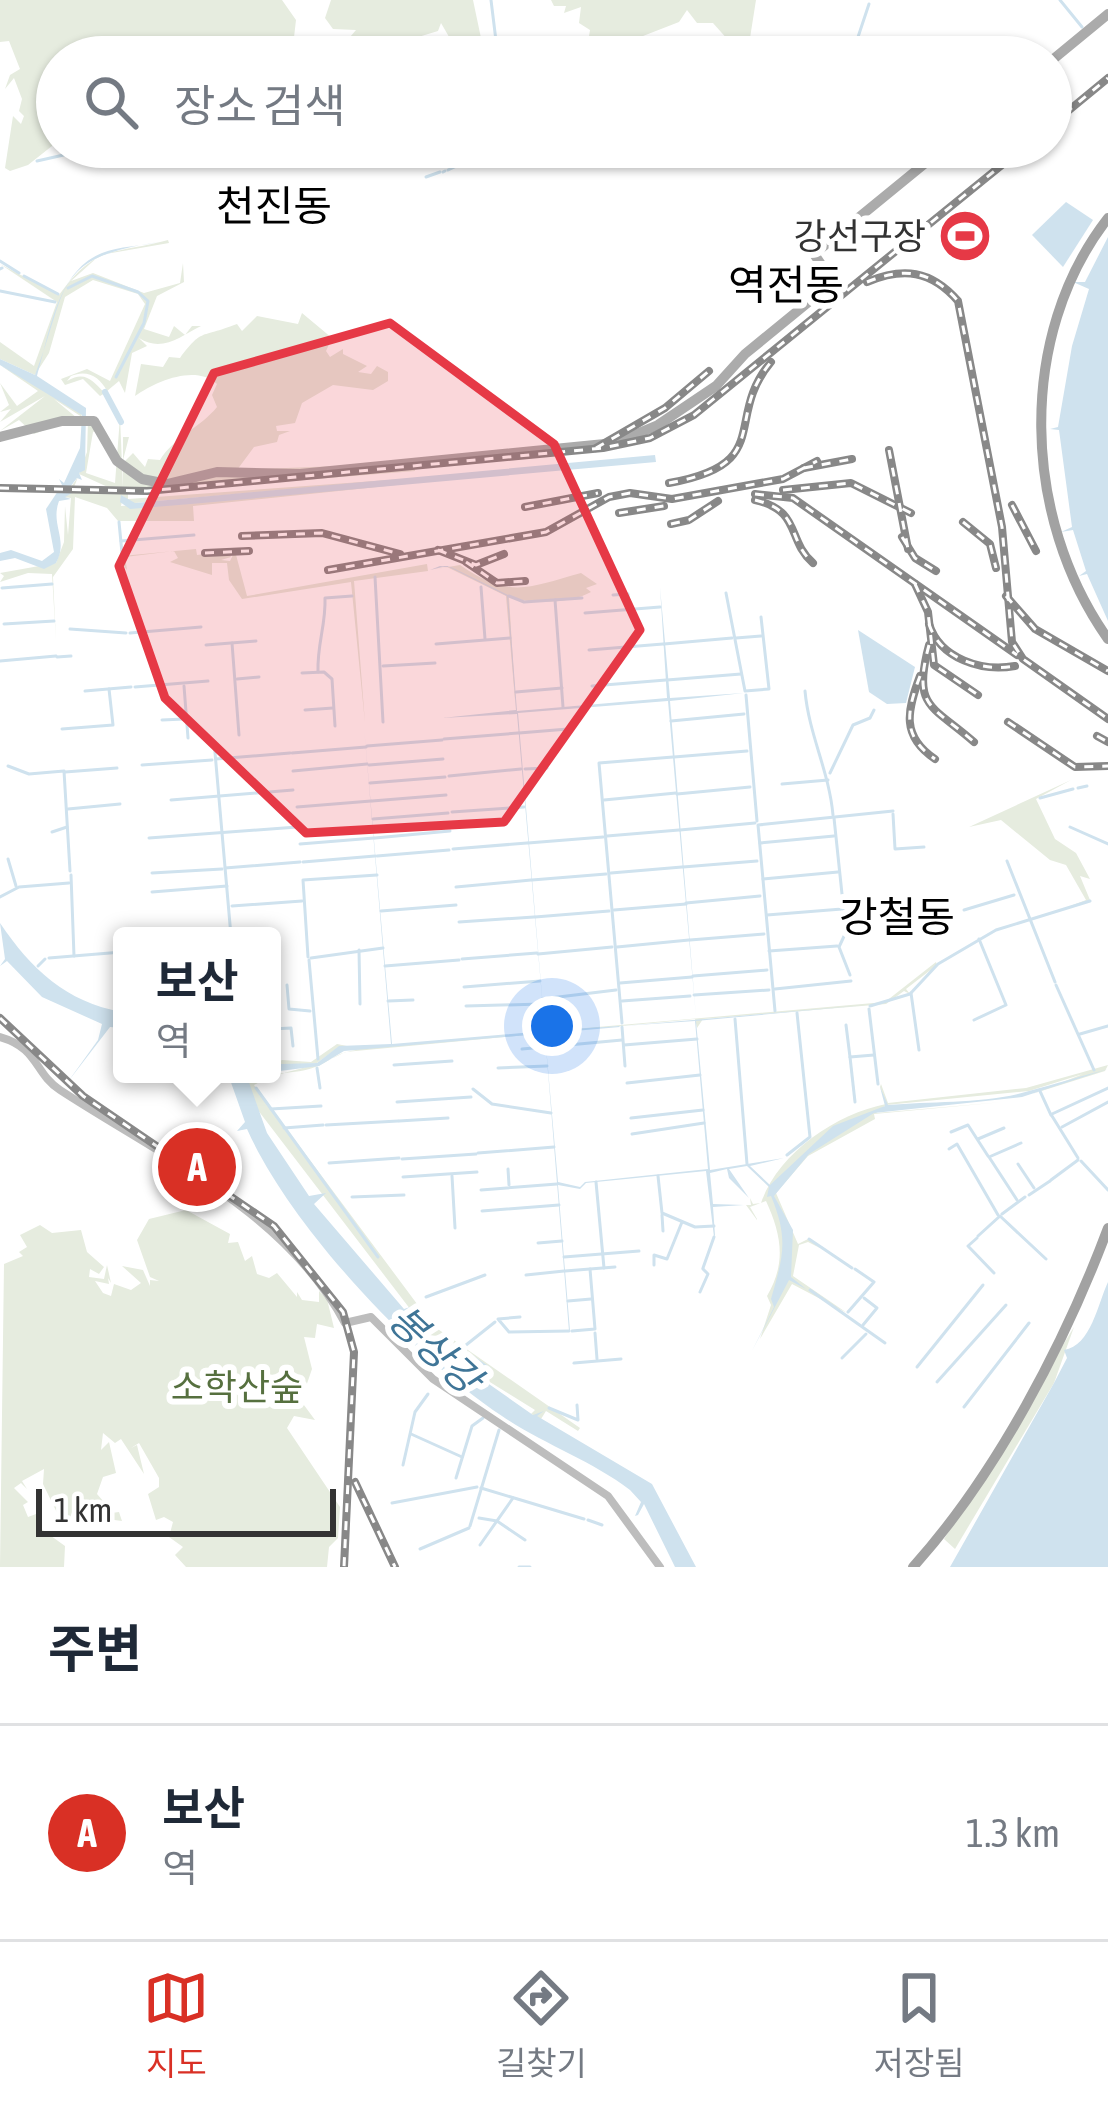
<!DOCTYPE html>
<html lang="ko">
<meta charset="utf-8">
<style>
body{margin:0;font-family:"Asap Condensed","Noto Sans KR",sans-serif;background:#f6f6f7;color:#1f2937}
.scale{position:absolute;left:36px;bottom:30px;width:300px;box-sizing:border-box;padding-left:12px;border:6px solid #333;border-top:0;font-size:33px;line-height:42px;white-space:nowrap;color:#333;-webkit-text-stroke:9px #fff;paint-order:stroke}
.you{position:absolute;left:552px;top:1026px;width:42px;height:42px;margin:-30px;border:9px solid #fff;border-radius:50%;background:#1a73e8;box-shadow:0 0 0 18px #1a73e833}
.badge{display:grid;place-items:center;width:78px;height:78px;border-radius:50%;background:#d93025;color:#fff;font-size:39px;font-weight:700}
.pin{position:absolute;translate:-50% -50%;border:6px solid #fff;box-shadow:0 3px 12px #0006}
.popup{position:absolute;left:113px;top:927px;width:168px;height:156px;box-sizing:border-box;display:grid;place-content:center;border-radius:12px;background:#fff;filter:drop-shadow(0 3px 9px #0005);font-size:39px;white-space:nowrap;color:#747a83}
.popup b{font-size:45px;color:#1f2937}
.popup::after{content:'';position:absolute;left:50%;top:100%;margin-left:-24px;border:24px solid transparent;border-top-color:#fff}
.list{margin:0;padding:0;list-style:none}
h2{display:flex;justify-content:space-between;align-items:center;height:156px;margin:0;padding:0 48px;font-size:51px}
h2 small{font-size:39px;font-weight:400;color:#747a83}
.list li{display:grid;grid-template-columns:78px 1fr auto;gap:36px;align-items:center;box-sizing:border-box;height:216px;padding:0 48px;border-top:3px solid #e0e1e3}
.list b{display:block;font-size:45px;white-space:nowrap}
.list p{margin:0;font-size:39px;white-space:nowrap;color:#747a83}
.list em{font-size:39px;font-style:normal;color:#747a83}
.icon{flex:none;width:66px;height:66px;fill:none;stroke:currentColor;stroke-width:2;stroke-linecap:round;stroke-linejoin:round}
.map{position:relative;flex:none;width:1108px;height:1567px;overflow:hidden}
.search{position:absolute;background:#fff;box-shadow:0 3px 9px #0004;left:36px;right:36px;top:36px;height:132px;display:flex;align-items:center;gap:30px;box-sizing:border-box;padding:0 42px;border-radius:66px;color:#747a83;font-size:45px}
.sheet{height:372px;background:#fff}
nav{display:flex;justify-content:space-around;align-items:center;box-sizing:border-box;height:168px;border-top:3px solid #e0e1e3;background:#fff;font-size:33px;color:#747a83}
nav a{display:grid;justify-items:center;gap:6px}
nav .on{color:#d93025}
.map>svg:first-child{display:block}
.green{fill:#e6ecdf}
.water{fill:#cfe2ee}
.lines{fill:none;stroke-linecap:round;stroke-linejoin:round}
.stream{stroke:#cfe2ee;stroke-width:3}
.canal{stroke:#cfe2ee;stroke-width:6}
.secondary{stroke:#bdbdbd;stroke-width:8}
.primary{stroke:#ababab;stroke-width:10}
.trunk{stroke:#a2a2a2;stroke-width:10}
.rail-casing{stroke:#888;stroke-width:8}
.rail{stroke:#fff;stroke-width:3;stroke-dasharray:9;stroke-linecap:butt}
.marked{fill:#e63946;fill-opacity:0.2;stroke:#e63946;stroke-width:9;stroke-linejoin:round}
.labels{text-anchor:middle;stroke-width:12;stroke-linejoin:round;paint-order:stroke}
.poi-label{font-size:36px;fill:#333;stroke:#fff;text-anchor:end}
.park-label{font-size:36px;fill:#56703f;stroke:#fff}
.water-label{font-size:39px;font-style:italic;fill:#3f7597;stroke:#fff}
.quarter-label{font-size:42px;fill:#000;stroke:#fff}
</style>
<div class="map">
<svg width="1108" height="1567" viewBox="0 0 1108 1567">
<rect width="100%" height="100%" fill="#fff"/>
<g class="green">
<polygon points="0,0 282,0 296,20 293,46 298,57 57,57 52,146 28,165 10,171 5,168 13,116 21,124 24,116 19,111 22,99 14,78 5,89 10,75 20,69 9,41 0,42"/>
<polygon points="331,0 473,0 485,57 452,57 452,42 441,23 438,31 415,38 407,57 341,57 340,49 356,30 333,29 325,18"/>
<polygon points="551,0 756,0 750,38 754,47 729,41 713,23 697,23 687,10 679,22 643,36 626,52 580,56 587,49 590,30 579,23 581,7 564,13 566,6 554,6"/>
<path d="M168,240L169,243L100,255L71,281L93,273L144,293L180,283L183,263L184,282L157,296L144,329L169,337L174,326L185,335L192,326H201C181,336 162,353 139,338L147,346L132,353L125,393L119,381L107,391C100,377 87,369 71,376L67,381C86,370 92,381 105,393L100,396L83,379L65,385L61,379L87,369L110,381L145,304L138,294L93,280L65,297L49,353L35,375L0,359V342L34,366L57,302L0,264L59,295C96,244 112,255 168,240Z"/>
<path d="M302,313L332,338L326,351L330,357L343,349V354L367,366L358,372L371,374L377,366L388,372V381L373,390L333,385L302,403L295,423L276,426L277,431H290L279,435L277,442L254,447L237,470L415,463V471L128,494V499L416,478L135,503H126L123,496L121,506L416,483L193,506L194,521H118L107,508L75,497L73,549L53,577L56,642L52,574L28,573L0,582L4,576L0,573L56,563L64,542L65,506L68,535L71,498L64,497L78,477L74,487L110,488L79,474L87,452L88,421L98,430L93,432L86,473L115,483L120,417L123,488V437H129L122,464L133,453L145,467L148,459L160,460C173,438 201,427 217,407L212,395L217,384C196,364 156,381 135,396L141,364L163,367L169,357L180,358C203,328 198,339 237,324L242,331L257,316L298,324Z"/>
<polygon points="0,365 80,409 82,417 54,399 77,418 34,434 19,420 0,431 45,396 0,422 11,409 0,412 9,405 0,383 17,406 38,391"/>
<polygon points="196,549 197,555 228,551 231,557 221,560 230,561 235,551 247,596 427,564 428,571 354,581 365,723 351,582 242,599 229,580 227,563 212,563 212,575 170,562 178,558 174,551 125,557 127,570 120,561 122,556"/>
<path d="M460,565C510,599 527,588 581,573L597,584L586,588L591,592C570,604 530,604 509,597L516,711L506,596L447,567L430,570Z"/>
<polygon points="1071,780 1036,799 1055,839 1076,853 1090,879 1080,876 1090,900 1065,908 1086,900 1066,865 1050,860 1001,820 969,827"/>
<path d="M936,962L937,965L906,989L910,994L904,991L886,1004L703,1019L697,1028L695,1019L345,1052C315,1069 283,1069 254,1085L426,1316L422,1318L580,1428L578,1431L546,1411L541,1419L531,1414L535,1410L464,1366L430,1335L254,1105L246,1074H257L251,1077L255,1081C275,1069 298,1076 320,1065C334,1058 339,1052 356,1050L340,1046L317,1063L272,1067L282,1060L311,1062L337,1044L357,1048L885,1002Z"/>
<path d="M1108,1065L1105,1071L1032,1094L1083,1074L1029,1091L886,1105L876,1113L1003,1102L874,1114L875,1119L808,1156L776,1193L798,1244L808,1239L820,1248L808,1242L799,1245L793,1276L847,1313L792,1284L760,1339L771,1305L767,1296C787,1262 781,1234 766,1201L750,1207L757,1219V1220L746,1205H751L750,1198L753,1204L761,1203C778,1153 836,1114 886,1104L880,1087L881,1084L888,1103L1026,1088Z"/>
<polygon points="186,1210 230,1234 228,1243 238,1242 245,1261 252,1256 257,1274 269,1278 277,1273 297,1297 297,1292 302,1300 319,1302 319,1291 327,1299 334,1328 317,1324 315,1338 304,1337 312,1369 301,1401 315,1420 294,1416 287,1428 340,1507 338,1538 329,1547 327,1567 186,1567 175,1555 183,1547 169,1537 173,1522 164,1517 156,1520 148,1494 159,1487 159,1478 139,1443 131,1448 137,1445 144,1474 121,1439 115,1443 103,1433 101,1450 109,1442 116,1473 103,1477 97,1494 104,1502 104,1514 119,1512 122,1521 99,1518 92,1523 89,1501 77,1497 70,1518 61,1521 43,1484 44,1469 22,1481 27,1489 21,1483 14,1488 28,1502 23,1505 28,1517 36,1514 40,1528 65,1546 64,1567 0,1567 4,1264 23,1256 19,1252 27,1247 20,1235 40,1225 52,1233 81,1230 87,1252 104,1267 99,1274 90,1269 89,1277 104,1279 107,1265 111,1283 108,1278 109,1284 95,1281 103,1293 111,1296 114,1284 131,1290 141,1283 122,1266 143,1270 150,1286 150,1280 159,1281 150,1277 137,1240 149,1219"/>
<polygon points="1074,1327 1054,1383 955,1549 944,1539"/>
</g>
<g class="water">
<polygon points="1066,202 1093,220 1063,267 1032,235"/>
<polygon points="1108,237 1108,621 1087,574 1079,576 1086,571 1073,530 1061,532 1072,527 1059,430 1050,429 1058,427 1072,346 1089,289 1073,282 1085,282"/>
<path d="M159,242C142,246 119,246 102,253C56,271 49,337 37,376L86,408L85,470L79,473L82,480L77,478L67,491L72,493L65,497L71,499L59,501C50,525 69,540 56,563L44,569L15,558L0,561V553L11,550L42,561L54,552L46,509L62,485L59,479L64,483L80,448L82,415L0,365V359L35,375C69,289 50,258 159,242Z"/>
<polygon points="655,455 656,462 191,504 130,509 120,502 121,495 135,503"/>
<polygon points="440,566 451,567 508,595 517,711 667,698 660,587 670,698 744,693 670,701 696,1017 668,701 518,713 545,1031 619,1026 620,1027 344,1051 319,1066 272,1072 281,1064 317,1063 339,1046 391,1044 364,727 392,1044 545,1031 517,714 442,718 516,710 507,596 447,566 430,570"/>
<polygon points="858,630 915,667 906,703 887,704 869,692"/>
<path d="M0,923C31,969 66,1002 122,1012V1028L110,1027L67,1083L98,1040L102,1024L42,997L7,961L0,966L5,959Z"/>
<path d="M867,1005L696,1021L710,1170L784,1158L750,1166L770,1185L833,1126L885,1106L880,1087L888,1105C933,1101 987,1104 1029,1091C1055,1084 1085,1075 1108,1069L1022,1097L874,1113L809,1154L774,1196L793,1230L791,1277L806,1289L789,1280L752,1351L774,1307L771,1299C783,1257 789,1239 771,1196L767,1197L769,1187L747,1166L729,1169L749,1198L729,1178L727,1169L710,1173L713,1204L744,1205L713,1207L715,1235L714,1237L706,1171L586,1183L580,1189L558,1185L570,1331H569L545,1035L558,1182L580,1187L585,1182L708,1169L695,1021L623,1026Z"/>
<path d="M228,1074H246L267,1133L309,1196L326,1193L314,1204L404,1309L413,1306L408,1312L451,1357L459,1353L456,1361L533,1415L544,1411L537,1416L652,1484L696,1567H675L644,1504L638,1515L635,1516L641,1502L630,1490C591,1460 543,1444 502,1416C413,1357 290,1226 247,1129L237,1131L245,1122Z"/>
<path d="M1108,1282V1567H950L1054,1383L1067,1358L1064,1350C1091,1346 1098,1303 1108,1282Z"/>
</g>
<g class="lines">
<g class="stream">
<polyline points="491,0 498,57"/>
<polyline points="1060,0 1082,27"/>
<polyline points="861,57 857,40 869,4"/>
<polyline points="922,147 925,150"/>
<polyline points="467,159 473,147"/>
<polyline points="37,161 68,154 96,158 109,147"/>
<polyline points="448,170 465,162"/>
<polyline points="443,172 445,171"/>
<polyline points="426,177 440,172"/>
<polyline points="0,261 19,273"/>
<polyline points="0,269 2,268"/>
<polyline points="24,276 58,294"/>
<polyline points="68,288 92,276 138,292 148,301 144,323 116,377"/>
<polyline points="0,291 55,302"/>
<polyline points="119,522 122,553"/>
<polyline points="121,541 194,535"/>
<polyline points="375,577 383,722"/>
<polyline points="481,587 485,639"/>
<polyline points="2,588 52,584"/>
<polyline points="726,593 745,691 769,689 761,617"/>
<polyline points="613,595 628,594 629,607"/>
<polyline points="509,596 524,602 582,598"/>
<polyline points="555,600 563,707"/>
<polyline points="585,613 660,607"/>
<polyline points="4,624 54,621"/>
<polyline points="70,629 126,633"/>
<polyline points="130,633 201,627"/>
<polyline points="736,638 761,636"/>
<polyline points="232,643 239,735"/>
<polyline points="436,644 510,638"/>
<polyline points="664,644 732,638"/>
<polyline points="206,645 256,641"/>
<polyline points="589,650 663,644"/>
<polyline points="57,657 71,656"/>
<polyline points="0,661 56,656"/>
<polyline points="383,666 435,663"/>
<path d="M318,672C317,644 326,625 325,598L352,596"/>
<polyline points="302,673 324,672 332,679 335,726"/>
<polyline points="237,679 259,677"/>
<polyline points="667,680 741,674"/>
<polyline points="184,686 188,738"/>
<polyline points="592,686 666,680"/>
<polyline points="135,687 208,681"/>
<polyline points="85,691 131,687"/>
<path d="M805,691C809,735 829,771 833,815"/>
<polyline points="516,692 562,688"/>
<polyline points="746,695 757,821"/>
<polyline points="305,710 333,708"/>
<polyline points="162,720 184,719"/>
<polyline points="671,721 744,714"/>
<polyline points="62,729 113,725 109,689"/>
<polyline points="519,733 568,729"/>
<polyline points="444,739 518,733"/>
<polyline points="214,741 231,936"/>
<polyline points="367,746 442,740"/>
<polyline points="292,753 366,747"/>
<polyline points="674,757 747,751"/>
<polyline points="216,759 290,753"/>
<polyline points="142,765 212,760"/>
<polyline points="369,765 443,759"/>
<polyline points="8,766 29,774 64,771 70,871"/>
<polyline points="525,769 547,768"/>
<polyline points="293,771 367,764"/>
<polyline points="65,772 117,768"/>
<polyline points="830,773 853,725 870,718 874,710"/>
<polyline points="449,776 521,769"/>
<polyline points="370,783 445,777"/>
<polyline points="782,784 828,780"/>
<polyline points="1078,788 1087,786"/>
<polyline points="677,794 750,787"/>
<polyline points="1040,798 1073,789"/>
<polyline points="171,800 293,790"/>
<polyline points="604,800 676,793"/>
<polyline points="372,801 446,795"/>
<polyline points="297,807 371,801"/>
<polyline points="68,809 120,804"/>
<polyline points="452,812 524,807"/>
<polyline points="893,814 895,849 924,847"/>
<polyline points="834,818 846,932 839,947 850,975"/>
<polyline points="373,819 448,813"/>
<polyline points="1070,827 1108,844"/>
<polyline points="680,830 755,823"/>
<polyline points="52,832 67,827"/>
<polyline points="607,836 679,830"/>
<polyline points="149,838 297,827"/>
<polyline points="375,838 450,831"/>
<polyline points="528,843 603,837"/>
<polyline points="760,843 834,836"/>
<polyline points="300,844 374,838"/>
<polyline points="453,849 527,843"/>
<polyline points="377,856 449,850"/>
<polyline points="8,859 16,886"/>
<polyline points="1007,861 1055,982"/>
<polyline points="303,862 375,856"/>
<polyline points="683,867 757,861"/>
<polyline points="225,868 300,862"/>
<polyline points="152,873 222,869"/>
<polyline points="611,873 682,867"/>
<polyline points="71,875 74,956"/>
<polyline points="763,879 838,872"/>
<polyline points="532,880 606,874"/>
<polyline points="456,887 531,880"/>
<polyline points="152,892 227,886"/>
<polyline points="0,897 19,887 69,883"/>
<polyline points="686,903 760,896"/>
<polyline points="232,906 302,901"/>
<polyline points="614,910 686,904"/>
<polyline points="964,910 1014,895"/>
<polyline points="381,911 456,905"/>
<polyline points="767,915 842,909"/>
<polyline points="535,917 609,911"/>
<polyline points="459,922 534,917"/>
<polyline points="690,940 764,934"/>
<polyline points="617,947 689,940"/>
<polyline points="359,950 360,1004"/>
<polyline points="769,951 837,946"/>
<polyline points="538,954 612,947"/>
<polyline points="308,957 303,880 377,875"/>
<polyline points="49,958 122,952"/>
<polyline points="311,958 383,948"/>
<polyline points="462,959 537,953"/>
<polyline points="309,960 318,1059"/>
<polyline points="938,964 996,930 1090,901"/>
<polyline points="38,966 45,959"/>
<polyline points="385,966 459,960"/>
<polyline points="693,976 767,970"/>
<polyline points="620,983 692,977"/>
<polyline points="287,985 289,1009 310,1011"/>
<polyline points="1056,985 1094,1070"/>
<polyline points="464,987 540,981"/>
<polyline points="775,989 851,981"/>
<polyline points="911,993 919,1050"/>
<polyline points="694,995 769,990"/>
<polyline points="542,999 616,990"/>
<polyline points="388,1001 413,1000"/>
<polyline points="622,1001 690,996"/>
<polyline points="466,1006 541,1004"/>
<polyline points="870,1006 910,994 937,965"/>
<polyline points="869,1009 878,1084"/>
<polyline points="775,1011 758,825 893,811"/>
<polyline points="735,1019 747,1164"/>
<polyline points="974,1020 1006,1005 979,939"/>
<polyline points="622,1023 599,763 673,757"/>
<polyline points="846,1025 850,1057 874,1055"/>
<polyline points="622,1027 625,1066"/>
<polyline points="272,1029 291,1028 293,1046"/>
<polyline points="1080,1034 1108,1026"/>
<polyline points="624,1045 697,1039"/>
<polyline points="547,1047 622,1040"/>
<polyline points="522,1049 544,1047"/>
<polyline points="850,1057 855,1102"/>
<polyline points="394,1065 452,1061"/>
<polyline points="317,1068 320,1088"/>
<polyline points="498,1068 547,1066"/>
<polyline points="627,1083 700,1075"/>
<polyline points="256,1088 378,1257"/>
<polyline points="473,1089 492,1104 551,1113"/>
<polyline points="1040,1091 1051,1115"/>
<polyline points="397,1102 471,1097"/>
<polyline points="271,1109 321,1106"/>
<polyline points="1052,1114 1108,1088"/>
<polyline points="1052,1116 1078,1158"/>
<polyline points="631,1118 703,1110"/>
<polyline points="399,1121 448,1118"/>
<polyline points="326,1125 398,1121"/>
<polyline points="1062,1127 1108,1102"/>
<polyline points="284,1128 323,1125"/>
<polyline points="951,1132 968,1125 988,1156"/>
<polyline points="632,1134 704,1123"/>
<polyline points="978,1139 1004,1128"/>
<polyline points="949,1149 957,1144 998,1215"/>
<polyline points="478,1153 554,1147"/>
<polyline points="787,1155 810,1137 797,1013"/>
<polyline points="402,1159 476,1154"/>
<polyline points="1081,1161 1108,1190"/>
<polyline points="329,1163 399,1158"/>
<polyline points="1018,1164 1034,1188"/>
<polyline points="508,1169 509,1185"/>
<polyline points="452,1176 455,1228"/>
<polyline points="658,1176 662,1213 695,1227 714,1226"/>
<polyline points="403,1177 477,1172"/>
<polyline points="1051,1180 1078,1160"/>
<polyline points="596,1182 604,1268"/>
<polyline points="481,1190 557,1184"/>
<polyline points="1029,1195 1050,1181"/>
<polyline points="352,1197 404,1195"/>
<polyline points="1017,1200 989,1157 1021,1143"/>
<polyline points="482,1211 559,1205"/>
<polyline points="1002,1214 1025,1197"/>
<polyline points="662,1215 663,1231"/>
<polyline points="978,1236 1000,1216 1046,1259"/>
<polyline points="977,1238 968,1246 994,1273"/>
<polyline points="809,1239 852,1268"/>
<polyline points="538,1243 562,1241"/>
<polyline points="564,1257 639,1251"/>
<polyline points="654,1265 654,1255 667,1259 682,1222"/>
<polyline points="703,1268 714,1237"/>
<polyline points="565,1271 615,1267"/>
<polyline points="526,1275 564,1271"/>
<polyline points="810,1290 885,1343"/>
<polyline points="700,1292 708,1274 703,1269"/>
<polyline points="426,1297 485,1275"/>
<polyline points="568,1301 591,1299"/>
<polyline points="848,1312 874,1282 855,1269"/>
<polyline points="520,1317 498,1319 509,1332 569,1331"/>
<polyline points="863,1325 877,1308 864,1298"/>
<polyline points="572,1331 595,1329 590,1269"/>
<polyline points="595,1333 597,1359"/>
<polyline points="842,1358 866,1334"/>
<polyline points="574,1363 621,1359"/>
<polyline points="917,1367 983,1285"/>
<polyline points="490,1369 461,1349 495,1322"/>
<polyline points="937,1382 1006,1305"/>
<polyline points="964,1407 1029,1323"/>
<polyline points="549,1408 578,1420 577,1405"/>
<polyline points="411,1434 462,1457"/>
<polyline points="403,1465 415,1412 428,1394"/>
<polyline points="456,1478 472,1426 483,1418"/>
<polyline points="481,1488 584,1519"/>
<polyline points="392,1503 477,1487"/>
<polyline points="479,1518 497,1521 525,1540"/>
<polyline points="588,1520 602,1525"/>
<polyline points="470,1526 499,1430"/>
<polyline points="480,1545 513,1498"/>
<polyline points="420,1549 469,1528"/>
<polyline points="519,1567 530,1567"/>
</g>
<polyline class="canal" points="105,392 121,422"/>
<path class="secondary" d="M0,1037C39,1048 34,1073 60,1090C161,1156 286,1212 345,1323L371,1317L433,1379L608,1496L660,1567"/>
<g class="primary">
<polyline points="1051,61 1108,14"/>
<polyline points="0,437 62,421 94,421 117,461 142,479 167,484 217,472 300,474 615,443 658,425 716,386 745,354 833,282 814,254 945,147"/>
</g>
<g class="trunk">
<path d="M1108,218C1016,336 1022,518 1108,639"/>
<path d="M913,1567C996,1475 1065,1343 1108,1228"/>
</g>
<g class="rail-casing">
<g id="rail">
<polyline points="1051,125 1108,78"/>
<path d="M867,282C903,267 931,270 958,301L1002,527L1012,642L1023,659L1108,719"/>
<polyline points="596,448 665,408 709,371"/>
<polyline points="889,450 908,549"/>
<polyline points="804,468 852,459"/>
<path d="M669,483C776,464 723,419 771,362"/>
<polyline points="0,488 147,491 603,448 650,438 694,415 1024,147"/>
<polyline points="783,490 851,483 911,513"/>
<polyline points="755,494 793,498 1017,655"/>
<path d="M755,500C802,511 786,539 813,563"/>
<polyline points="1012,505 1036,551"/>
<polyline points="525,507 598,493"/>
<polyline points="619,513 664,506"/>
<polyline points="963,522 990,544 996,568"/>
<polyline points="671,524 689,520 718,501"/>
<polyline points="242,536 322,533 400,554"/>
<polyline points="902,537 915,558 936,571"/>
<polyline points="438,550 476,565 504,554"/>
<polyline points="205,553 249,551"/>
<polyline points="466,562 497,583 525,581"/>
<polyline points="328,570 546,532 609,497 630,493 672,499 783,479 817,461"/>
<polyline points="915,584 928,612 934,665 978,695"/>
<polyline points="1006,596 1035,629 1108,671"/>
<path d="M929,624C940,659 982,672 1015,666"/>
<path d="M929,645C912,708 932,705 974,742"/>
<path d="M920,676C907,711 901,736 935,759"/>
<polyline points="1008,722 1075,767 1108,766"/>
<polyline points="1097,736 1108,742"/>
<polyline points="0,1018 83,1096 274,1226 343,1312 354,1352 344,1567"/>
<polyline points="355,1482 395,1567"/>
</g>
</g>
<use href="#rail" class="rail"/>
</g>
<path class="marked" d="M390,323L554,444L640,630L504,822L306,833L165,698L119,566L214,373Z"/>
<defs>
<g id="stadium-disc" transform="scale(2.7)"><circle r="9.5" fill="#e63946" stroke="#fff"/><path d="M0-5a6.5 5 0 1 0 0 10a6.5 5 0 1 0 0-10ZM-3.5-1.8h7v3.6h-7Z" fill="#fff"/></g>
</defs>
<g fill-rule="evenodd">
<use href="#stadium-disc" x="965" y="236"/>
</g>
<g class="labels">
<g class="poi-label">
<text x="926" y="249">강선구장</text>
</g>
<g class="park-label">
<text x="237" y="1400">소학산숲</text>
</g>
<g class="water-label">
<text transform="translate(435 1349) rotate(43)" y="14">봉상강</text>
</g>
<g class="quarter-label">
<text x="274" y="221">천진동</text>
<text x="786" y="300">역전동</text>
<text x="897" y="932">강철동</text>
</g>
</g>
</svg>
<div class="scale">1 km</div>
<div class="you"></div>
<div class="pin badge" style="left:197px;top:1167px">A</div>
<div class="popup"><b>보산</b>역</div>
<div class="search"><svg class="icon" aria-label="search" viewBox="0 0 24 24"><circle cx="10" cy="10" r="6"/><path d="M15 15l6 6"/></svg>장소 검색</div>
</div>
<section class="sheet">
<h2>주변<small></small></h2>
<ul class="list">
<li><span class="badge">A</span><div><b>보산</b><p>역</p></div><em>1.3 km</em></li>
</ul>
</section>
<nav>
<a class="on"><svg class="icon" aria-label="map" viewBox="0 0 24 24"><path d="M3 6l6-2 6 2 6-2v14l-6 2-6-2-6 2zM9 4v14M15 6v14"/></svg>지도</a>
<a><svg class="icon" aria-label="directions" viewBox="0 0 24 24"><path d="M12 3l9 9-9 9-9-9zM9 14v-3h6M13 9l2 2-2 2"/></svg>길찾기</a>
<a><svg class="icon" aria-label="saved" viewBox="0 0 24 24"><path d="M7 4h10v16l-5-4-5 4z"/></svg>저장됨</a>
</nav>
